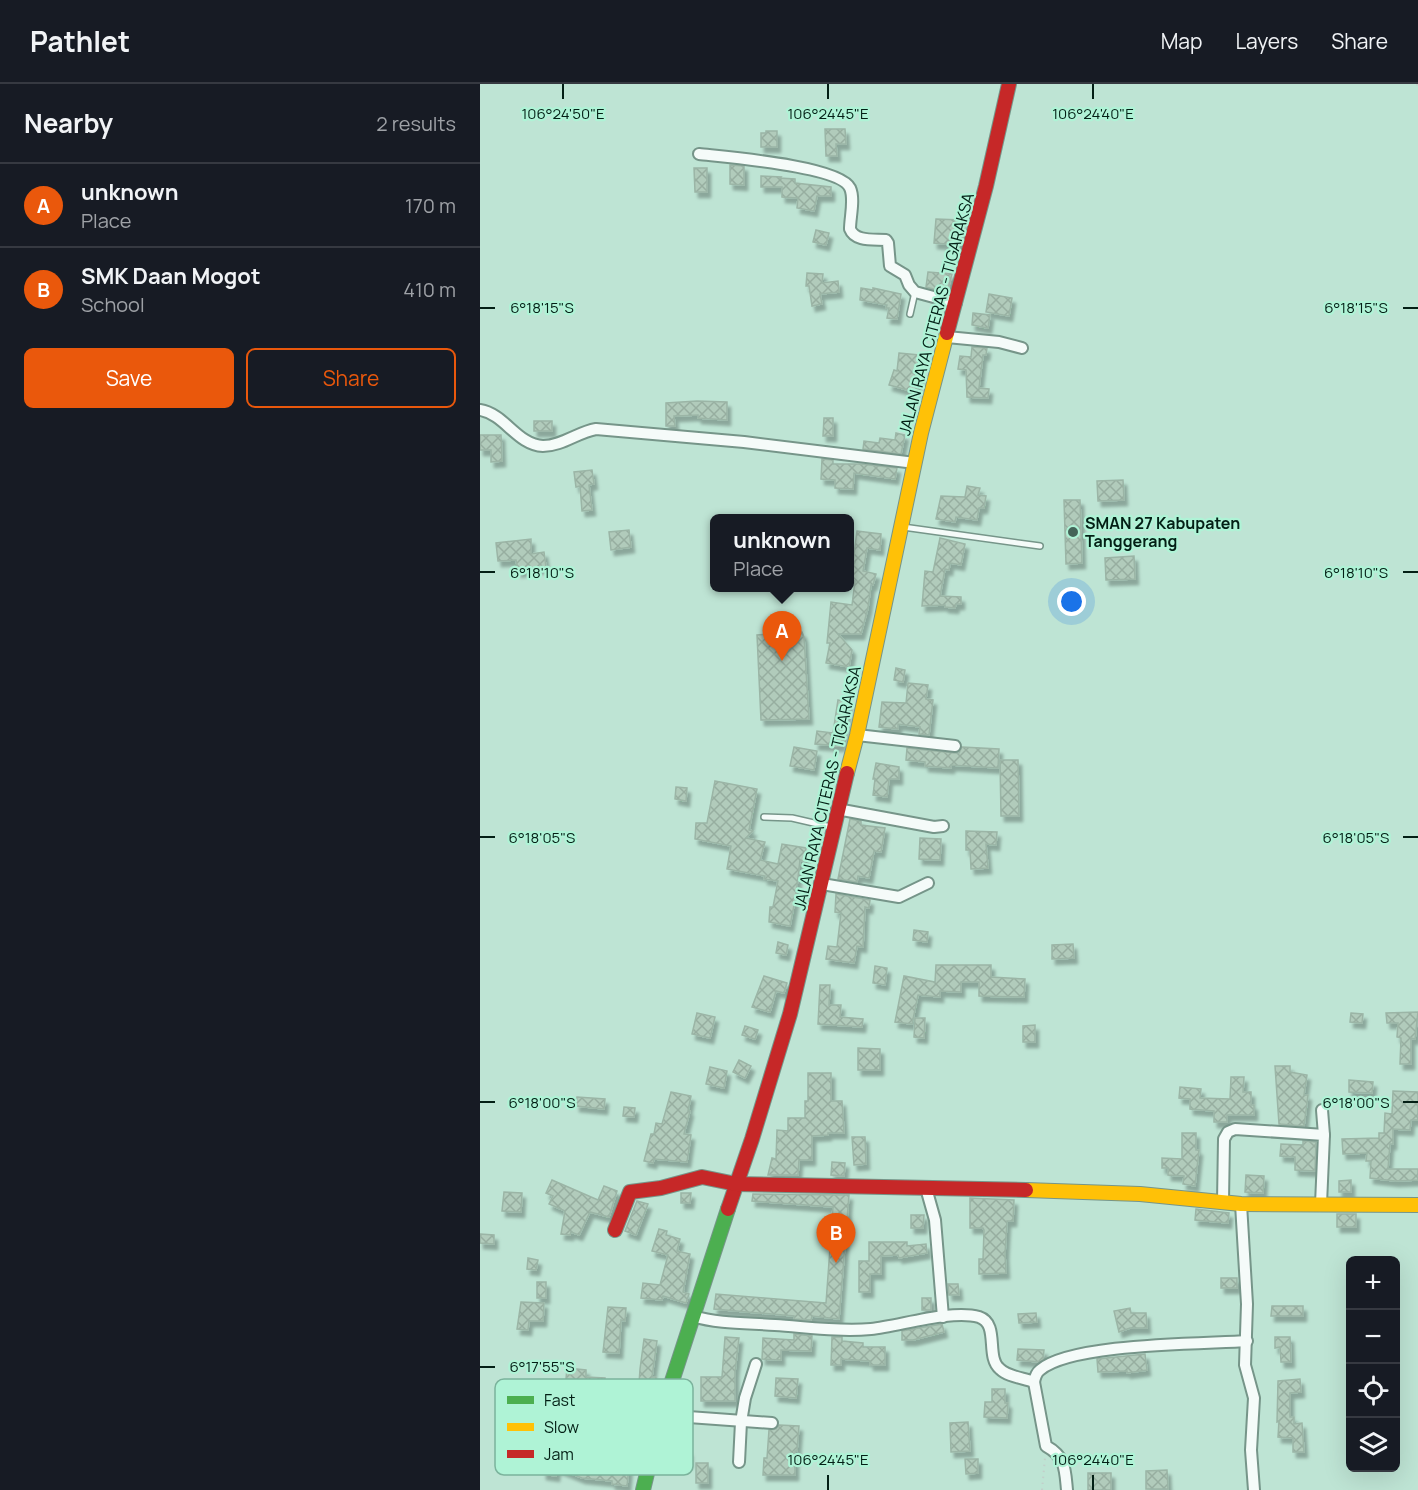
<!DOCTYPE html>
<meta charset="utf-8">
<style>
body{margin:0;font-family:Manrope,sans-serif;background:#20242c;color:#f1f3f6}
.controls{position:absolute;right:18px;bottom:18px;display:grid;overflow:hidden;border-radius:9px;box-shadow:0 6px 24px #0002}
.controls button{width:54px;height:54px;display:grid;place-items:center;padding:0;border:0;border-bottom:2px solid #363941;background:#171b24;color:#f1f3f6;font:30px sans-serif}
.you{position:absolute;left:592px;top:518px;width:21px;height:21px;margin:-15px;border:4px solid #fff;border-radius:50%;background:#1a73e8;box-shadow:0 0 0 9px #1a73e833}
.badge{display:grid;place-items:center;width:39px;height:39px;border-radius:50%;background:#ea580c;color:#fff;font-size:20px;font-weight:700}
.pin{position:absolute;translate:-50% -50px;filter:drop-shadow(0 2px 3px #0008)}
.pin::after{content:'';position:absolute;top:32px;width:21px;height:18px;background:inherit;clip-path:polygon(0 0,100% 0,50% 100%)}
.popup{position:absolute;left:230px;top:430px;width:144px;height:78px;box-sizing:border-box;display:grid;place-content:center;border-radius:9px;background:#171b24;filter:drop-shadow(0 2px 4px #0005);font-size:20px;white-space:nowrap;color:#9ea1a6}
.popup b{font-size:22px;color:#f1f3f6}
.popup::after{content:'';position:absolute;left:50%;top:100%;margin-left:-12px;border:12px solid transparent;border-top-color:#171b24}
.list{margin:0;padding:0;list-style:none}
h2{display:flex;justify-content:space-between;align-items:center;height:78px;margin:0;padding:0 24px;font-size:26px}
h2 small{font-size:20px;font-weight:400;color:#9ea1a6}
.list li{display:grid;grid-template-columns:39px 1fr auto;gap:18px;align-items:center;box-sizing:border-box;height:84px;padding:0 24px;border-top:2px solid #363941}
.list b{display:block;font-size:22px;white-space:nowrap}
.list p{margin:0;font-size:20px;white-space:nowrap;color:#9ea1a6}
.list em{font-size:20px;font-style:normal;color:#9ea1a6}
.actions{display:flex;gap:12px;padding:18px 24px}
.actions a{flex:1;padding:14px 0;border:2px solid #ea580c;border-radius:9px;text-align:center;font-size:21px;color:#ea580c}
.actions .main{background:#ea580c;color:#fff}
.icon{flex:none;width:33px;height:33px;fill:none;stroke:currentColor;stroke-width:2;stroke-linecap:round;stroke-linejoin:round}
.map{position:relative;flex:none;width:938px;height:1406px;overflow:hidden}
header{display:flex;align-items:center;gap:36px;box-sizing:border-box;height:84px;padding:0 30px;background:#171b24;border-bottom:2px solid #363941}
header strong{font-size:28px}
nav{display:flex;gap:33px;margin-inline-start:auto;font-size:21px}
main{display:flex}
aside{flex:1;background:#171b24}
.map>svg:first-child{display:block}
.building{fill:url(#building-cross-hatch);stroke:#9bb5a6;stroke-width:1.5;filter:url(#shadow)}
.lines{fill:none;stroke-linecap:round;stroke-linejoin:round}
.lane-casing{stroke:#769589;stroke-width:8}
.street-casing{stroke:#769589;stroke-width:14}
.fast-casing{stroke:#769589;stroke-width:16}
.slow-casing{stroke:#769589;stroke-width:16}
.jam-casing{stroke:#769589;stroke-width:16}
.path{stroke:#c2cfca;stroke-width:2;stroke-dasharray:1.5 4.5;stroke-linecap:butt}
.lane{stroke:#f5fbf9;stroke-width:5}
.street{stroke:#f5fbf9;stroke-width:10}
.fast{stroke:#4caf50;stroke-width:14}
.slow{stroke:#ffc107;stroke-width:14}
.jam{stroke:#c62828;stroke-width:14}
.ticks{fill:none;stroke:#031f15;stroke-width:2}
.poi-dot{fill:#446458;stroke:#aff3d6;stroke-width:2}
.labels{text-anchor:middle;stroke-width:4.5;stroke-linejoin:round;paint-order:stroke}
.street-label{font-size:16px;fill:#031f15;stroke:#aff3d6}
.poi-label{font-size:16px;font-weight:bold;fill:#031f15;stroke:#aff3d6;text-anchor:start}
.key{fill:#aff3d6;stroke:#7bb39c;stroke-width:1.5}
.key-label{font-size:16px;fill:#031f15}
.ticks-label{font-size:15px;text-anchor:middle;fill:#031f15;stroke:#aff3d6;stroke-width:4.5;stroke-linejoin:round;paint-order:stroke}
</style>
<header>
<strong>Pathlet</strong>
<nav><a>Map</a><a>Layers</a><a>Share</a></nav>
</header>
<main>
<aside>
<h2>Nearby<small>2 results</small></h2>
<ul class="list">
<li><span class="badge">A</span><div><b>unknown</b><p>Place</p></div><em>170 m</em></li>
<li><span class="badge">B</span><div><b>SMK Daan Mogot</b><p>School</p></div><em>410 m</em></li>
</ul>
<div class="actions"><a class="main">Save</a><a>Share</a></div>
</aside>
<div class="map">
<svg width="938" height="1406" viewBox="0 0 938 1406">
<defs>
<pattern id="building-cross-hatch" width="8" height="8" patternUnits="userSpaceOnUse" patternTransform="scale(1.5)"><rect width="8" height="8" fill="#b1cbbb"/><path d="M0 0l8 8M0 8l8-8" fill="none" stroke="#97aea0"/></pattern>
<filter id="shadow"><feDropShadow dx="3.5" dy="5.5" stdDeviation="1.5" flood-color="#0004"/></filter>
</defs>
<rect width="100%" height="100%" fill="#bee4d4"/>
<g class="building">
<polygon points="345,45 365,45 366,60 356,60 357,72 346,72"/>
<polygon points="286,47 297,47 297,63 281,63 281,49 286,49"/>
<polygon points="250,81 264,82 264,101 250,100"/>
<polygon points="214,84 227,84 227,108 215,108"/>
<polygon points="281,92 301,93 300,94 315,95 315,99 351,103 351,112 337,112 334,127 317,124 318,114 302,113 302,103 281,103"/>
<polygon points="456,135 481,136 479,161 454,159"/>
<polygon points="336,146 349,149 346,161 333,158"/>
<polygon points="448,188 472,190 467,209 446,203"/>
<polygon points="327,189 343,190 342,199 358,197 359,208 340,210 342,220 332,222 329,202 326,202"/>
<polygon points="381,204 393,206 393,204 421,210 417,235 407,234 409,224 406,224 407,221 380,216"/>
<polygon points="509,210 532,214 529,232 506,228"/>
<polygon points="493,229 510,231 508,244 492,241"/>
<polygon points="492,263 507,264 506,271 503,271 499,304 509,305 508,314 487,313 486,286 478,285 480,272 491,273"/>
<polygon points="419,269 439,271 436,292 440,293 435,308 409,301 414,286 417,287"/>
<polygon points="217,317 247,318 247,336 218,334 218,331 197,332 194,332 195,342 186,342 186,319"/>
<polygon points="344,334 353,334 353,352 343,352"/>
<rect x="54" y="337" width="18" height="10"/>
<polygon points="416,349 425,351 421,370 383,365 384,357 399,359 400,354 415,356"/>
<polygon points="0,351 21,351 22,377 11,378 11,366 0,366"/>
<polygon points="342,375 353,376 353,380 380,380 417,384 415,395 374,389 373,405 355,404 355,396 341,395"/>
<polygon points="112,386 114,400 109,401 112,426 102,427 100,402 96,403 94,388"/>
<polygon points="643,396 644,416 618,417 617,397"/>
<polygon points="487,402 500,404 498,411 506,412 504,424 499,424 497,436 476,433 475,438 456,435 461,412 485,413"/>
<polygon points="584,416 600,416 602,479 586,480"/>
<polygon points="149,446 151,463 131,466 129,448"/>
<polygon points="377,447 401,450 400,466 387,464 383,487 396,490 393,501 391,501 388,524 381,550 358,550 372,566 369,583 346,579 350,559 347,559 351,518 372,521 375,497 369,495 369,490 375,478 373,478"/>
<polygon points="460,454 485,460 481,481 470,479 469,486 465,485 460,512 481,513 481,520 476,520 475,524 465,523 465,521 442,522 445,487 453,488"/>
<polygon points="51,455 51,470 64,468 66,483 38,488 36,476 18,477 16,459"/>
<polygon points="654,472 655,495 626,496 625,474"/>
<polygon points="322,548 324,553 329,635 281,636 277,551"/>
<polygon points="416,584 425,586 423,598 414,596"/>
<polygon points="428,599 448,601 446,615 453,616 449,651 439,650 440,643 418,640 418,645 399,643 402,618 426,619"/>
<polygon points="358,616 369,618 361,662 335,660 337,647 353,649"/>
<polygon points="314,663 337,667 334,686 310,682"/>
<polygon points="482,663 519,665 518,684 471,681 471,684 445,682 445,678 426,676 427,664 474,669 479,669"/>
<polygon points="520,676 538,676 539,732 521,732"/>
<polygon points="396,679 419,683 419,695 409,695 407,713 393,711 395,695 393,695"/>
<polygon points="235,697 277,705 269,746 273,747 266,754 285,758 280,776 298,780 302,760 326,764 325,777 320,776 316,811 310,842 289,838 290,823 293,823 298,797 284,795 285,792 247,785 251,762 215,755 216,739 227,739"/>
<polygon points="196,703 207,704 206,717 195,715"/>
<polygon points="370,735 381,737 381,741 405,744 401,768 394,767 389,794 378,792 377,798 358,795"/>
<polygon points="486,747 517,748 516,761 506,760 508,784 491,785 490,766 486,766"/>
<polygon points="440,754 461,755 460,776 439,775"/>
<polygon points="356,810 390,816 389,824 385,823 383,863 377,862 374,879 346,875 348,862 357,863 361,829 355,828"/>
<polygon points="434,846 448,848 447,858 433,856"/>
<polygon points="298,858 308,861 306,871 296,869"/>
<polygon points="593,860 594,874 572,875 572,861"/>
<polygon points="456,881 511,881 511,893 545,895 544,913 499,912 499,898 481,898 481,908 460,907 460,913 438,911 432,940 415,938 424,892 455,898"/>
<polygon points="395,882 407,884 405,901 393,899"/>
<polygon points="284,892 307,899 304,909 296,907 290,928 272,923"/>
<polygon points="340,901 350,901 349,921 361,921 360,933 383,935 382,943 338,940"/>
<polygon points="938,928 935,955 931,954 931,980 920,980 921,954 917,953 918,939 907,939 906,929"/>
<polygon points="217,929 235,933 230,954 212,950"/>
<polygon points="871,929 883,930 882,939 870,938"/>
<polygon points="435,934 445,934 444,954 434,953"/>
<polygon points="555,941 555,958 543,958 543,942"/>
<polygon points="265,942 278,946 275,955 262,951"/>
<polygon points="378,964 400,965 400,986 378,986"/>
<polygon points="259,976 271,982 265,994 253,988"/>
<polygon points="795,982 810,982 810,988 827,991 824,1011 828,1011 824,1042 799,1040"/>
<polygon points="230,983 247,987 244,1004 226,1000"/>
<polygon points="328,989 351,989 351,1017 362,1017 364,1049 348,1049 348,1051 332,1052 332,1076 319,1076 318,1091 288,1091 292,1074 296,1075 297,1046 308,1047 308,1034 325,1034 325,1017 328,1017"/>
<polygon points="751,993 764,993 763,1008 771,1008 771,1021 774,1021 774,1031 747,1031 747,1038 734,1038 734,1027 710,1025 710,1015 699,1014 700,1003 721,1005 720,1014 750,1015"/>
<polygon points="869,996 893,998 892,1009 869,1008"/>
<polygon points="913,1007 938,1008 938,1036 931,1036 930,1046 913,1045 913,1060 910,1060 908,1085 938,1085 938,1096 915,1097 890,1094 891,1077 886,1077 887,1069 863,1070 862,1055 899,1054 899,1049 904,1049 905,1029 912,1030"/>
<polygon points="191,1008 211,1012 208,1027 210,1027 204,1050 211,1051 207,1078 174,1075 173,1079 164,1077 171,1050 174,1050 176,1039 182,1040"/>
<polygon points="97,1013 125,1015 124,1025 96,1022"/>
<polygon points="144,1023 155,1024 154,1033 143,1032"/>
<polygon points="702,1049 716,1049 716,1066 719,1066 715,1102 703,1100 704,1092 688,1091 688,1084 682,1084 682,1074 702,1075"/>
<polygon points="372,1053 385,1053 386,1080 374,1081"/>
<polygon points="823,1057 836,1058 835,1087 815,1086 815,1073 800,1072 801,1060 823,1061"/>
<polygon points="352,1078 365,1079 364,1092 351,1091"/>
<polygon points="766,1091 784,1092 783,1109 765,1108"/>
<polygon points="72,1096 118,1116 124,1102 137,1107 129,1133 110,1128 99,1151 91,1148 90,1151 81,1150 85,1127 69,1120 73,1112 66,1109"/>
<polygon points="871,1096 871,1108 859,1108 859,1097"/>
<polygon points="24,1108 42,1109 41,1128 22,1127"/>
<polygon points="201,1109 211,1109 210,1119 201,1119"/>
<polygon points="273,1110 369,1111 359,1235 332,1232 331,1236 314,1235 314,1232 234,1225 236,1210 346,1219 353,1123 272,1117"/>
<polygon points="490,1114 534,1116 533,1137 527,1137 525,1170 526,1189 499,1190 499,1175 503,1175 504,1146 503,1144 490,1144"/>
<polygon points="157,1117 168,1120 156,1151 145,1147"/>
<polygon points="716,1125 749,1129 748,1139 715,1136"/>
<rect x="857" y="1130" width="19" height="13"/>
<polygon points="431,1131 444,1131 443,1144 431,1144"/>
<polygon points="179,1145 187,1147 186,1151 200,1155 197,1167 210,1170 203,1208 209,1210 206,1219 183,1212 182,1216 161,1214 163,1199 180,1201 188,1171 172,1167"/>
<polygon points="0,1150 14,1151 14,1160 0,1159"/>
<polygon points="389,1158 427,1158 427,1162 446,1160 447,1169 419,1174 418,1171 401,1172 401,1190 390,1190 390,1208 379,1208 379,1177 389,1177"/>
<polygon points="48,1174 58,1176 56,1186 47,1185"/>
<rect x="741" y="1194" width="16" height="10"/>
<rect x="57" y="1198" width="9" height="16"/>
<polygon points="468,1200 478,1200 479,1211 469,1211"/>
<rect x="442" y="1214" width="9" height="12"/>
<polygon points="41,1218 64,1219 63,1237 49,1237 48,1246 37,1245"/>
<polygon points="792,1222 823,1222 823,1232 791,1232"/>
<polygon points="128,1223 146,1224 145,1237 141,1236 139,1269 123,1268"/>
<polygon points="650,1224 651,1229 666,1229 667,1244 650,1244 639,1248 634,1227"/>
<polygon points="556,1229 557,1238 539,1239 538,1230"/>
<polygon points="462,1240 464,1248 433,1256 422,1256 422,1247"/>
<polygon points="314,1250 332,1252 331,1267 301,1266 301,1276 282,1275 283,1254 314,1256"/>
<polygon points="245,1253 259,1254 255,1288 255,1317 221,1317 221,1293 242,1293"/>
<polygon points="352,1253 362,1253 362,1257 383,1259 383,1263 405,1263 405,1281 390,1281 390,1277 361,1275 361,1281 351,1281"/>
<polygon points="795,1253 810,1253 811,1278 801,1278 800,1263 795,1264"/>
<polygon points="164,1255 177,1257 172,1293 176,1293 175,1307 169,1307 168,1329 157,1329 160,1285"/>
<polygon points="538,1265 564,1266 563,1276 560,1278 537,1276"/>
<polygon points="665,1270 667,1286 647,1289 647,1287 618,1288 617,1275"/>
<polygon points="87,1284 106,1286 106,1293 125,1294 124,1313 111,1312 111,1306 96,1305 97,1297 86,1295"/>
<polygon points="296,1294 318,1295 316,1314 295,1312"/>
<polygon points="820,1295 821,1308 810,1309 810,1333 814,1333 814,1340 822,1339 824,1368 813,1368 813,1354 798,1353 799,1337 797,1338 798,1297"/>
<polygon points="56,1298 73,1298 74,1309 57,1309"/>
<polygon points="512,1305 525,1305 525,1319 528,1319 527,1334 504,1333 505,1318 512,1318"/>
<polygon points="70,1316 89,1318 88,1329 78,1328 77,1334 68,1333"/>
<polygon points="49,1328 62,1329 59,1354 64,1354 65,1367 45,1369"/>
<polygon points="488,1338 490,1367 471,1368 470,1339"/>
<polygon points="148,1340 159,1342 157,1358 149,1357 146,1381 149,1382 147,1402 132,1400 132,1397 102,1394 77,1384 76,1392 63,1390 63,1378 87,1379 94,1361 92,1361 93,1348 102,1348 102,1355 122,1358 125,1343 147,1347"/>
<polygon points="299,1341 319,1342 317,1367 315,1367 315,1391 283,1391 284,1374 287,1374 289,1346 296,1345"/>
<rect x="192" y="1367" width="17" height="12"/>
<polygon points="485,1375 498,1375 498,1389 486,1390"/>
<rect x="216" y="1379" width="12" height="20"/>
<polygon points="687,1386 688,1405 666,1405 666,1387"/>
<rect x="608" y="1389" width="23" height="17"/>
</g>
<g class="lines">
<g class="lane-casing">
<g id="lane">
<polyline points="430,230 435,208"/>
<polyline points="423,443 560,462"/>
<polyline points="284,733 312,734 351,743"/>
</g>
</g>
<g class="street-casing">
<g id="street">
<path d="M219,70C245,73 360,82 370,104C375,115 370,133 370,145C375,158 394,155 406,156L408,159L410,182L425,191L429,201L435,208L476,219"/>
<polyline points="467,253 519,258 542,264"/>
<path d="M0,326C25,330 37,361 63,362C82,362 98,348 116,345L264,358L435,379"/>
<polyline points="377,651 475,662"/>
<polyline points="357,725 454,743 463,742"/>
<polyline points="342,800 419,813 448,799"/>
<polyline points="842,1026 844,1051"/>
<polyline points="446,1104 455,1136 463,1233"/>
<polyline points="743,1117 744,1055 748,1048 755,1045 844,1051 841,1120"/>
<polyline points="761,1120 767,1220 765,1281 774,1314 771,1366 774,1406"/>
<path d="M213,1232C238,1240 268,1239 295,1241C326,1243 359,1248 391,1245C420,1242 472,1225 499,1233C520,1240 505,1273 520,1285C528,1293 544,1294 554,1298C555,1293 556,1289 560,1286C591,1259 723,1260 767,1257"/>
<path d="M554,1298L566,1362C586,1373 585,1386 587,1406"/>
<polyline points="181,1331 292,1339"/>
<polyline points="259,1378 261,1338 265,1314 276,1280"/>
</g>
</g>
<g class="fast-casing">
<polyline id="fast" points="163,1406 181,1331 248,1125"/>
</g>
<g class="slow-casing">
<g id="slow">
<polyline points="367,689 377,651 441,349 467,249"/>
<polyline points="546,1106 660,1110 761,1120 938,1121"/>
</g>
</g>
<g class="jam-casing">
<g id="jam">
<polyline points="467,249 506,102 529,0"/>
<polyline points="248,1125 272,1055 310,930 367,689"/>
<polyline points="135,1146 150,1108 181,1104 222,1093 256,1100 546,1106"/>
</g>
</g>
<g class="path">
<polyline points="937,0 938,3"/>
<polyline points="562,1406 565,1374"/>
</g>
<use href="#lane" class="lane"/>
<use href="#street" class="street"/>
<use href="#fast" class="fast"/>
<use href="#slow" class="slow"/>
<use href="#jam" class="jam"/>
</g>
<path class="ticks" d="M83,0V15M348,0V15M613,0V15M0,224H15M923,224H938M0,488H15M923,488H938M0,753H15M923,753H938M0,1018H15M923,1018H938M0,1283H15M348,1391V1406M613,1391V1406"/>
<circle class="poi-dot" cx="593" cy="448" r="6"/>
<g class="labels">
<g class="street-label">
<text transform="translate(456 230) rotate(-75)" y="6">JALAN RAYA CITERAS - TIGARAKSA</text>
<text transform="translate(347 704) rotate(-77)" y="6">JALAN RAYA CITERAS - TIGARAKSA</text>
</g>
<g class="poi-label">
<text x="605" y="445">SMAN 27 Kabupaten<tspan x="605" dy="18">Tanggerang</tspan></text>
</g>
</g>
<rect x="15" y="1295" width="198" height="96" rx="9" class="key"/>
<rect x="27" y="1312" width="27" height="8" fill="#4caf50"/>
<rect x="27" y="1339" width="27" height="8" fill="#ffc107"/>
<rect x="27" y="1366" width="27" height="8" fill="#c62828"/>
<g class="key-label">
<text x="64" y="1322">Fast</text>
<text x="64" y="1349">Slow</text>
<text x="64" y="1376">Jam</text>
</g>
<g class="ticks-label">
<text x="83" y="35">106°24'50"E</text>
<text x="348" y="35">106°24'45"E</text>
<text x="613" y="35">106°24'40"E</text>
<text x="876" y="229">6°18'15"S</text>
<text x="62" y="229">6°18'15"S</text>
<text x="876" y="494">6°18'10"S</text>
<text x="62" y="494">6°18'10"S</text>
<text x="876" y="759">6°18'05"S</text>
<text x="62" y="759">6°18'05"S</text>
<text x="876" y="1024">6°18'00"S</text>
<text x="62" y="1024">6°18'00"S</text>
<text x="62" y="1288">6°17'55"S</text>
<text x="348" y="1381">106°24'45"E</text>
<text x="613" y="1381">106°24'40"E</text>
</g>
</svg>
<div class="controls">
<button>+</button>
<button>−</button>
<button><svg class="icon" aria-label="locate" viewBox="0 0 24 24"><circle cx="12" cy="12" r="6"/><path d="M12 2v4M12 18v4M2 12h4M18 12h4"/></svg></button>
<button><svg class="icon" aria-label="layers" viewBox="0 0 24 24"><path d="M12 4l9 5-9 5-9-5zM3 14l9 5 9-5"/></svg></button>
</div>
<div class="you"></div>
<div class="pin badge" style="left:302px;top:577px">A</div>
<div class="popup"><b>unknown</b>Place</div>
<div class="pin badge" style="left:356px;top:1179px">B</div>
</div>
</main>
